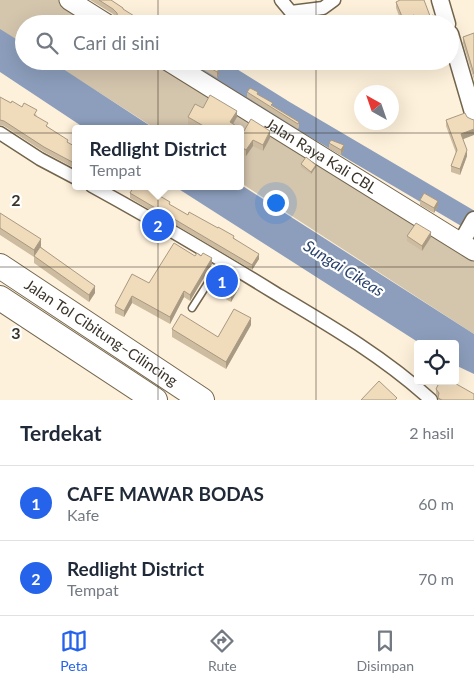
<!DOCTYPE html>
<html lang="id">
<meta charset="utf-8">
<style>
body{margin:0;font-family:Lato,sans-serif;background:#f2f2f3;color:#1f2937}
.controls{position:absolute;right:15px;bottom:15px;display:grid;overflow:hidden;border-radius:5px;box-shadow:0 5px 20px #0002}
.controls button{width:45px;height:45px;display:grid;place-items:center;padding:0;border:0;border-bottom:1px solid #e0e1e3;background:#fff;color:#1f2937;font:25px sans-serif}
.compass{position:absolute;left:354px;top:85px;width:45px;height:45px;border-radius:50%;background:#fff;box-shadow:0 5px 20px #0002;rotate:320deg}
.you{position:absolute;left:275px;top:202px;width:18px;height:18px;margin:-12px;border:4px solid #fff;border-radius:50%;background:#1a73e8;box-shadow:0 0 0 8px #1a73e833}
.badge{display:grid;place-items:center;width:32px;height:32px;border-radius:50%;background:#2563eb;color:#fff;font-size:16px;font-weight:700}
.pin{position:absolute;translate:-50% -50%;border:2px solid #fff;box-shadow:0 1px 5px #0006}
.popup{position:absolute;left:72px;top:125px;width:172px;height:65px;box-sizing:border-box;display:grid;place-content:center;border-radius:5px;background:#fff;filter:drop-shadow(0 1px 4px #0005);font-size:16px;white-space:nowrap;color:#747a83}
.popup b{font-size:19px;color:#1f2937}
.popup::after{content:'';position:absolute;left:50%;top:100%;margin-left:-10px;border:10px solid transparent;border-top-color:#fff}
.list{margin:0;padding:0;list-style:none}
h2{display:flex;justify-content:space-between;align-items:center;height:65px;margin:0;padding:0 20px;font-size:21px}
h2 small{font-size:16px;font-weight:400;color:#747a83}
.list li{display:grid;grid-template-columns:32px 1fr auto;gap:15px;align-items:center;box-sizing:border-box;height:75px;padding:0 20px;border-top:1px solid #e0e1e3}
.list b{display:block;font-size:19px;white-space:nowrap}
.list p{margin:0;font-size:16px;white-space:nowrap;color:#747a83}
.list em{font-size:16px;font-style:normal;color:#747a83}
.icon{flex:none;width:28px;height:28px;fill:none;stroke:currentColor;stroke-width:2;stroke-linecap:round;stroke-linejoin:round}
.map{position:relative;flex:none;width:474px;height:400px;overflow:hidden}
.search{position:absolute;background:#fff;box-shadow:0 5px 20px #0002;left:15px;right:15px;top:15px;height:55px;display:flex;align-items:center;gap:12px;box-sizing:border-box;padding:0 18px;border-radius:28px;color:#747a83;font-size:19px}
.sheet{height:215px;background:#fff}
nav{display:flex;justify-content:space-around;align-items:center;box-sizing:border-box;height:70px;border-top:1px solid #e0e1e3;background:#fff;font-size:14px;color:#747a83}
nav a{display:grid;justify-items:center;gap:2px}
nav .on{color:#2563eb}
.map>svg:first-child{display:block}
.green{fill:#d4c5ad}
.water{fill:#8c9ebc}
.lines{fill:none;stroke-linecap:round;stroke-linejoin:round}
.river{stroke:#8c9ebc;stroke-width:20}
.service-casing{stroke:#73654d;stroke-width:9}
.minor-casing{stroke:#73654d;stroke-width:15}
.tertiary-casing{stroke:#73654d;stroke-width:19}
.secondary-casing{stroke:#73654d;stroke-width:21}
.motorway-casing{stroke:#73654d;stroke-width:26}
.service{stroke:#fff;stroke-width:6}
.minor{stroke:#fff;stroke-width:12}
.tertiary{stroke:#fff;stroke-width:16}
.secondary{stroke:#fff;stroke-width:19}
.motorway{stroke:#fff;stroke-width:24}
.wall{fill:#cebca1}
.shaded-wall{fill:#a89983}
.building{fill:#f0dbbb;stroke:#a89983}
.grid{fill:none;stroke:#3a3329;stroke-width:1;stroke-opacity:0.55}
.labels{text-anchor:middle;stroke-width:4.5;stroke-linejoin:round;paint-order:stroke}
.street-label{font-size:15px;fill:#3a3329;stroke:#fff}
.water-label{font-size:16px;font-style:italic;fill:#29426c;stroke:#fff}
.grid-label{font-size:16px;text-anchor:middle;font-weight:bold;fill:#3a3329;stroke:#fff;stroke-width:4.5;stroke-linejoin:round;paint-order:stroke}
</style>
<div class="map">
<svg width="474" height="400" viewBox="0 0 474 400">
<rect width="100%" height="100%" fill="#fef1db"/>
<g class="green">
<polygon points="0,0 70,0 109,24 24,24 24,45 0,31"/>
<polygon points="50,61 171,61 474,247 474,334 241,183 240,129 156,129"/>
</g>
<g class="water">
<polygon points="0,29 24,44 24,61 51,61 155,129 86,129 0,72"/>
<polygon points="241,185 474,334 474,374 455,365 455,344 421,344 174,186 240,186"/>
</g>
<g class="lines">
<polyline class="river" points="205,61 282,109 474,222"/>
<g class="service-casing">
<polyline id="service" points="192,308 222,261"/>
</g>
<g class="minor-casing">
<g id="minor">
<polyline points="281,0 291,12 323,8 334,0"/>
<polyline points="0,133 40,159 76,178"/>
<path d="M92,186C154,220 215,256 275,293C329,325 384,357 431,400"/>
</g>
</g>
<g class="tertiary-casing">
<g id="tertiary">
<polyline points="440,0 447,24"/>
<polyline points="450,34 474,116"/>
<polyline points="461,243 474,220"/>
</g>
</g>
<g class="secondary-casing">
<g id="secondary">
<polyline points="69,0 107,24"/>
<path id="s1" d="M168,61L474,251"/>
</g>
</g>
<g class="motorway-casing">
<g id="motorway">
<path id="s2" d="M0,266L202,400"/>
<polyline points="0,298 155,400"/>
</g>
</g>
<use href="#service" class="service"/>
<use href="#minor" class="minor"/>
<use href="#tertiary" class="tertiary"/>
<use href="#secondary" class="secondary"/>
<use href="#motorway" class="motorway"/>
</g>
<g class="wall">
<polygon points="90,0 111,0 123,8 117,21 117,19 113,14"/>
<polygon points="396,2 430,16 436,24 415,24 414,21 407,24 402,24 396,8"/>
<polygon points="474,33 474,80 463,43 463,37"/>
<polygon points="190,61 207,61 219,69 219,75 217,78"/>
<polygon points="247,92 258,95 273,106 299,122 299,127 298,129 247,97"/>
<polygon points="0,97 11,103 37,115 36,116 48,127 68,143 76,147 76,169 44,152 4,126 0,125"/>
<polygon points="203,108 237,117 233,124 244,131 270,138 263,151 253,146 246,156 240,153 240,129 197,129 188,124 188,117"/>
<polygon points="446,120 463,139 467,156 460,175 451,172 451,166 456,153 446,126"/>
<polygon points="329,143 344,150 341,155 329,148"/>
<polygon points="301,164 316,167 311,174 301,167"/>
<polygon points="130,193 170,205 188,215 234,238 259,259 252,270 130,198"/>
<polygon points="420,200 438,206 434,213 420,205"/>
<polygon points="0,214 41,246 41,247 95,293 89,302 34,263 34,257 0,235"/>
<polygon points="407,236 431,237 422,251 407,241"/>
<polygon points="195,256 212,264 190,301 184,297 170,324 132,303 124,317 115,313 115,306 149,283"/>
<polygon points="239,288 231,302 218,295 218,290"/>
<polygon points="251,325 226,369 172,337 172,329 218,337"/>
<polygon points="436,389 474,400 438,400 438,397 436,394"/>
</g>
<g class="shaded-wall">
<polygon points="414,15 414,21 407,24 403,24 403,19"/>
<polygon points="219,69 219,75 217,78 217,72"/>
<polygon points="237,111 237,117 230,129 230,122"/>
<polygon points="474,129 474,135 461,140 461,134"/>
<polygon points="270,131 270,138 263,151 263,145"/>
<polygon points="253,140 253,146 246,156 246,150"/>
<polygon points="344,145 344,150 341,155 341,150"/>
<polygon points="467,150 467,156 460,175 460,169"/>
<polygon points="316,165 316,167 311,174 311,172"/>
<polygon points="438,201 438,206 434,213 434,208"/>
<polygon points="431,232 431,237 422,251 422,246"/>
<polygon points="41,239 41,246 34,257 34,250"/>
<polygon points="259,254 259,259 252,270 252,265"/>
<polygon points="212,258 212,264 190,301 190,295"/>
<polygon points="239,283 239,288 231,302 231,297"/>
<polygon points="95,286 95,293 89,302 89,295"/>
<polygon points="184,291 184,297 170,324 170,317"/>
<polygon points="132,296 132,303 124,317 124,311"/>
<polygon points="251,318 251,325 226,369 226,362"/>
</g>
<g class="building">
<polygon points="99,0 111,0 123,8 123,9 147,24 117,24 118,19 117,13 113,9"/>
<polygon points="400,0 424,0 430,16 433,15 436,24 418,24 414,15 403,19 396,2"/>
<polygon points="474,33 474,74 463,37"/>
<polygon points="199,61 207,61 219,69 217,72"/>
<polygon points="250,88 258,92 257,94 273,103 271,105 299,122 298,124 247,92"/>
<polygon points="210,95 237,111 230,122 244,131 251,119 270,131 263,145 253,140 246,150 240,146 240,129 213,129 209,126 207,128 188,117 195,104 203,108"/>
<polygon points="0,97 11,103 12,101 22,107 24,103 37,110 34,115 48,123 46,126 68,140 67,142 76,147 76,164 44,147 4,121 0,120"/>
<polygon points="465,113 467,117 471,119 474,120 474,129 461,134 467,150 460,169 451,166 457,150 446,120"/>
<polygon points="331,140 344,145 341,150 329,143"/>
<polygon points="306,157 316,165 311,172 301,164"/>
<polygon points="134,186 143,186 170,202 169,204 188,215 189,212 218,228 218,227 234,236 233,238 259,254 252,265 130,193"/>
<polygon points="424,193 438,201 434,208 420,200"/>
<polygon points="0,213 41,239 34,250 0,228"/>
<polygon points="416,223 431,232 422,246 407,236"/>
<polygon points="174,243 195,256 197,253 201,256 203,253 212,258 190,295 184,291 170,317 132,296 124,311 115,306 132,274 149,283"/>
<polygon points="40,247 95,286 89,295 34,256"/>
<polygon points="226,276 239,283 231,297 218,290"/>
<polygon points="234,309 251,318 226,362 172,329 181,314 218,337"/>
<polygon points="379,381 397,398 395,400 361,400"/>
<polygon points="440,381 451,381 474,394 474,400 442,400 438,398 439,393 436,389"/>
</g>
<path class="grid" d="M158,0V24M316,0V24M158,61V400M316,61V400M0,133H474M0,267H474"/>
<g class="labels">
<g class="street-label">
<text dy="5" stroke="none"><textPath href="#s1" startOffset="180">Jalan Raya Kali CBL</textPath></text>
<text dy="5" stroke="none"><textPath href="#s2" startOffset="121">Jalan Tol Cibitung–Cilincing</textPath></text>
</g>
<g class="water-label">
<text transform="translate(344 268) rotate(32)" y="6">Sungai Cikeas</text>
</g>
</g>
<g class="grid-label">
<text x="16" y="206">2</text>
<text x="16" y="339">3</text>
</g>
</svg>
<div class="controls">
<button><svg class="icon" aria-label="locate" viewBox="0 0 24 24"><circle cx="12" cy="12" r="6"/><path d="M12 2v4M12 18v4M2 12h4M18 12h4"/></svg></button>
</div>
<svg class="compass" viewBox="-18 -18 36 36"><path d="M0-13l5 13h-10z" fill="#e53935"/><path d="M0 13l5-13h-10z" fill="#747a83"/></svg>
<div class="you"></div>
<div class="pin badge" style="left:222px;top:281px">1</div>
<div class="pin badge" style="left:158px;top:225px">2</div>
<div class="popup"><b>Redlight District</b>Tempat</div>
<div class="search"><svg class="icon" aria-label="search" viewBox="0 0 24 24"><circle cx="10" cy="10" r="6"/><path d="M15 15l6 6"/></svg>Cari di sini</div>
</div>
<section class="sheet">
<h2>Terdekat<small>2 hasil</small></h2>
<ul class="list">
<li><span class="badge">1</span><div><b>CAFE MAWAR BODAS</b><p>Kafe</p></div><em>60 m</em></li>
<li><span class="badge">2</span><div><b>Redlight District</b><p>Tempat</p></div><em>70 m</em></li>
</ul>
</section>
<nav>
<a class="on"><svg class="icon" aria-label="map" viewBox="0 0 24 24"><path d="M3 6l6-2 6 2 6-2v14l-6 2-6-2-6 2zM9 4v14M15 6v14"/></svg>Peta</a>
<a><svg class="icon" aria-label="directions" viewBox="0 0 24 24"><path d="M12 3l9 9-9 9-9-9zM9 14v-3h6M13 9l2 2-2 2"/></svg>Rute</a>
<a><svg class="icon" aria-label="saved" viewBox="0 0 24 24"><path d="M7 4h10v16l-5-4-5 4z"/></svg>Disimpan</a>
</nav>
